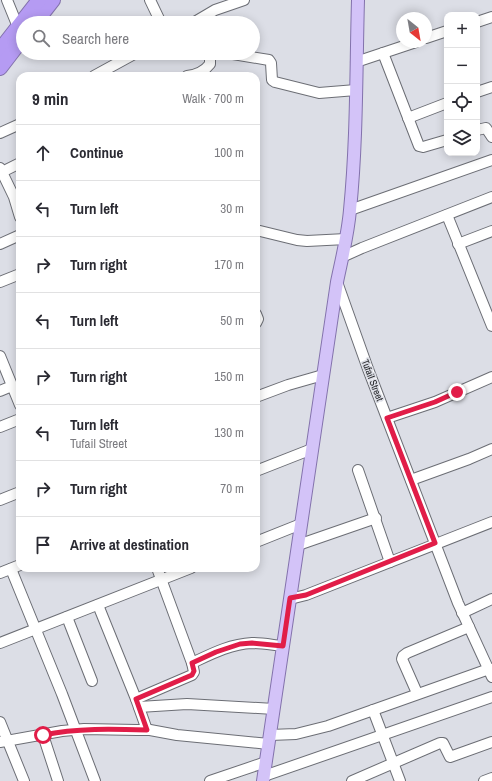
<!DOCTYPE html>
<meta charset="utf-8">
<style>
body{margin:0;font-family:"Archivo Narrow",sans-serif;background:#f2f2f3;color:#2b2b33}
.controls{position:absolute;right:12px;top:12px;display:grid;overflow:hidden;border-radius:8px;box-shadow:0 2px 10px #0003}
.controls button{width:36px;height:36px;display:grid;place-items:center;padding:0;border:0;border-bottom:1px solid #e1e1e2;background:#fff;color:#2b2b33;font:20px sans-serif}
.compass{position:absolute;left:396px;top:12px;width:36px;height:36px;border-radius:50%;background:#fff;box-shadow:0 2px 10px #0003;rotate:149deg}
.stop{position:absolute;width:12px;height:12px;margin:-9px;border:3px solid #e11d48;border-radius:50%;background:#fff}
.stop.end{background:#e11d48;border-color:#fff;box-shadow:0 1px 4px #0008}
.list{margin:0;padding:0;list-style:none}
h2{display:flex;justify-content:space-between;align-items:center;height:52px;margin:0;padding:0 16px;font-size:17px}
h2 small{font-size:13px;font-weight:400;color:#7c7c81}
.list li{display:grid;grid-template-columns:26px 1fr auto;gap:12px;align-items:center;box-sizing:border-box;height:56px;padding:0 16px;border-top:1px solid #e1e1e2}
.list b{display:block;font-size:15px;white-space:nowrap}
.list p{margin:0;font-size:13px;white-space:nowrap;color:#7c7c81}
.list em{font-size:13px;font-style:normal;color:#7c7c81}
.icon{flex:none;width:22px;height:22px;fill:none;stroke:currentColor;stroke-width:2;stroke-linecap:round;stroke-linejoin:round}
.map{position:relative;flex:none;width:492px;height:781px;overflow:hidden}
.search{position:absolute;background:#fff;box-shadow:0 2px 10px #0003;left:16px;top:16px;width:244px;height:44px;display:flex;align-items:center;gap:10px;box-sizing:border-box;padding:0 14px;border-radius:22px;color:#7c7c81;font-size:15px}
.panel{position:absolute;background:#fff;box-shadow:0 2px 10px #0003;left:16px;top:72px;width:244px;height:500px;border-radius:12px}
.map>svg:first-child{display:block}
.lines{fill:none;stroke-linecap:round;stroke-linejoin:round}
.minor-casing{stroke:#6c6e75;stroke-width:12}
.major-casing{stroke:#8372ac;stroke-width:14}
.highway-casing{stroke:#8372ac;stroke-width:16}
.minor{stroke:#fff;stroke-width:10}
.major{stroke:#d3c3f8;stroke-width:12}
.highway{stroke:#b59bf3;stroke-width:14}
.route{stroke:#e11d48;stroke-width:5}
.labels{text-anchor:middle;stroke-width:3;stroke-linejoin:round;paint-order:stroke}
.street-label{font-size:10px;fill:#252629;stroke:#dcdee6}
</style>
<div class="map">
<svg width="492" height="781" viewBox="0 0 492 781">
<rect width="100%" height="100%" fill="#dcdee6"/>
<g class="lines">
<g class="minor-casing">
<g id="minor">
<polyline points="7,0 18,27"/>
<polyline points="150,0 161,23"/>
<polyline points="477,22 492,17"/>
<polyline points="193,23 215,10 244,0"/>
<polyline points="426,38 447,31"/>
<polyline points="227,53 269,60 271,63 272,80 275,82 319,93 356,90"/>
<polyline points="383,53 419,146 423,147 447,140"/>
<polyline points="356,62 416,42"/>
<polyline points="94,76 136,53"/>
<path d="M187,76C196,75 204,72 210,64V55L212,53"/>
<polyline points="477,92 492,87"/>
<polyline points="408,118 447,103"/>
<polyline points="477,130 486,128 492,137"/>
<polyline points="0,133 20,124"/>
<polyline points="0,168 14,197 20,217"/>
<polyline points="2,172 20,163"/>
<polyline points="350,210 492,160"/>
<polyline points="447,215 492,326"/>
<polyline points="256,230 297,240 307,241 346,239"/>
<polyline points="0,244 20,235"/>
<polyline points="458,244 492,231"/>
<polyline points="342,257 362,248 492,197"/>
<polyline points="0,282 20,274"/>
<polyline points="337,282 368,369 458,603 492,677"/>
<polyline points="256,314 258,319 256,323"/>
<polyline points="0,356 20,405"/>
<polyline points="0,391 12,386"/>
<polyline points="256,397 288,385 323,375"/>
<polyline points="387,418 435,402 492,377"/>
<polyline points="0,427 20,419"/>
<polyline points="358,470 390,562"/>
<polyline points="256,471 312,449"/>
<polyline points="411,480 469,459 492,449"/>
<polyline points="0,500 20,492"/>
<polyline points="256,542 301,524"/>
<polyline points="298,545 376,518"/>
<path d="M157,568L192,663C211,654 230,644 252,643C262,643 273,645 283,646"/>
<polyline points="11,569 62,694 95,781"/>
<polyline points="0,573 20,565"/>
<polyline points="290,599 306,595 492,522"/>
<polyline points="98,605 136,699 147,730"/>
<polyline points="462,613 492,599"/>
<polyline points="67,617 92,681"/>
<polyline points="0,643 191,568"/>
<polyline points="417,693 402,659 403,656 407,653 469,627"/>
<polyline points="136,699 192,675 194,672 192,663"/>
<polyline points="139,707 187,704 274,709"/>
<polyline points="373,710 400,781"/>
<polyline points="0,722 24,781"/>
<polyline points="43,735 58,781"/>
<polyline points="270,735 296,734 328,726 489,669 492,669"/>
<polyline points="0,742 62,731 84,729 137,730 150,730 177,735 269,744"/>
<polyline points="264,776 492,697"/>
<polyline points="210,781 266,762"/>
<polyline points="352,781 440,743 443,743 450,757 492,742"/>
<polyline points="484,781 492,778"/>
</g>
</g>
<g class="major-casing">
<path id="major" d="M263,781L337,282C342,258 348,234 350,210C357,140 356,70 358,0"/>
</g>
<g class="highway-casing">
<g id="highway">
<polyline points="35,23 53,0"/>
<polyline points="0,50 39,0"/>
<polyline points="0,68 23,38"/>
</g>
</g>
<use href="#minor" class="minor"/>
<use href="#major" class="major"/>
<use href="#highway" class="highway"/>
</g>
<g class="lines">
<path class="route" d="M43,735C77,728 112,729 147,730L136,699L192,675L194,671L192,663L216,652L240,644L252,643L283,646L290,598L306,595L435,543L387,418L435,402L457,392"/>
</g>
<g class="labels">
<g class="street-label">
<text transform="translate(373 380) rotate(69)" y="4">Tufail Street</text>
</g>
</g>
</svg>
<div class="controls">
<button>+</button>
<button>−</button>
<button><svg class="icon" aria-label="locate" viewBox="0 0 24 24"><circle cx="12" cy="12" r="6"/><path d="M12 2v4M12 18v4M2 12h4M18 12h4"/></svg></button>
<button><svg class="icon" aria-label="layers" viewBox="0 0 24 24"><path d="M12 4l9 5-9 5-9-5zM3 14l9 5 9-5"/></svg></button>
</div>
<svg class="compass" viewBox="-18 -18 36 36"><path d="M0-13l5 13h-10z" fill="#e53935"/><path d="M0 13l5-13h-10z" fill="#7c7c81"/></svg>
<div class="stop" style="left:43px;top:735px"></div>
<div class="stop end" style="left:457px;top:392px"></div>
<div class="search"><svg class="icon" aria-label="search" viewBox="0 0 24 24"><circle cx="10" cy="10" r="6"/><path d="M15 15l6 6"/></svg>Search here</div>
<section class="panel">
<h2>9 min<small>Walk · 700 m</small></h2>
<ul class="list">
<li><svg class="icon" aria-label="ahead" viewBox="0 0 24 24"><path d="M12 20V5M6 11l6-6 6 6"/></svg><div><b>Continue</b></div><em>100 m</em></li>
<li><svg class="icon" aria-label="left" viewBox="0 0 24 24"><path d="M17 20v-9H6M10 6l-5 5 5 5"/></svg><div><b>Turn left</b></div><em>30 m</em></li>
<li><svg class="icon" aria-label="right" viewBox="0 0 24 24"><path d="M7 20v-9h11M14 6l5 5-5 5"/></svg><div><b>Turn right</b></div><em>170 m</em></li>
<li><svg class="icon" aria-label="left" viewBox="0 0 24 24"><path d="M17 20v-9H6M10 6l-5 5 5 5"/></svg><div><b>Turn left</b></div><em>50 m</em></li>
<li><svg class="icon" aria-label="right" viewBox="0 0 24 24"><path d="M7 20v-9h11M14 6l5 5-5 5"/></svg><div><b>Turn right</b></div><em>150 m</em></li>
<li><svg class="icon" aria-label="left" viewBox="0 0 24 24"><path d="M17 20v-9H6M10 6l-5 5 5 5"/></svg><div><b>Turn left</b><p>Tufail Street</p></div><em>130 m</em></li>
<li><svg class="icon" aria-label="right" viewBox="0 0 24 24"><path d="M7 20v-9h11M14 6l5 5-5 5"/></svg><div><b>Turn right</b></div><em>70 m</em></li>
<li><svg class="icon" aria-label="arrive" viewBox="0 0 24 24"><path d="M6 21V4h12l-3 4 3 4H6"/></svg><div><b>Arrive at destination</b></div></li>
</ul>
</section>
</div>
